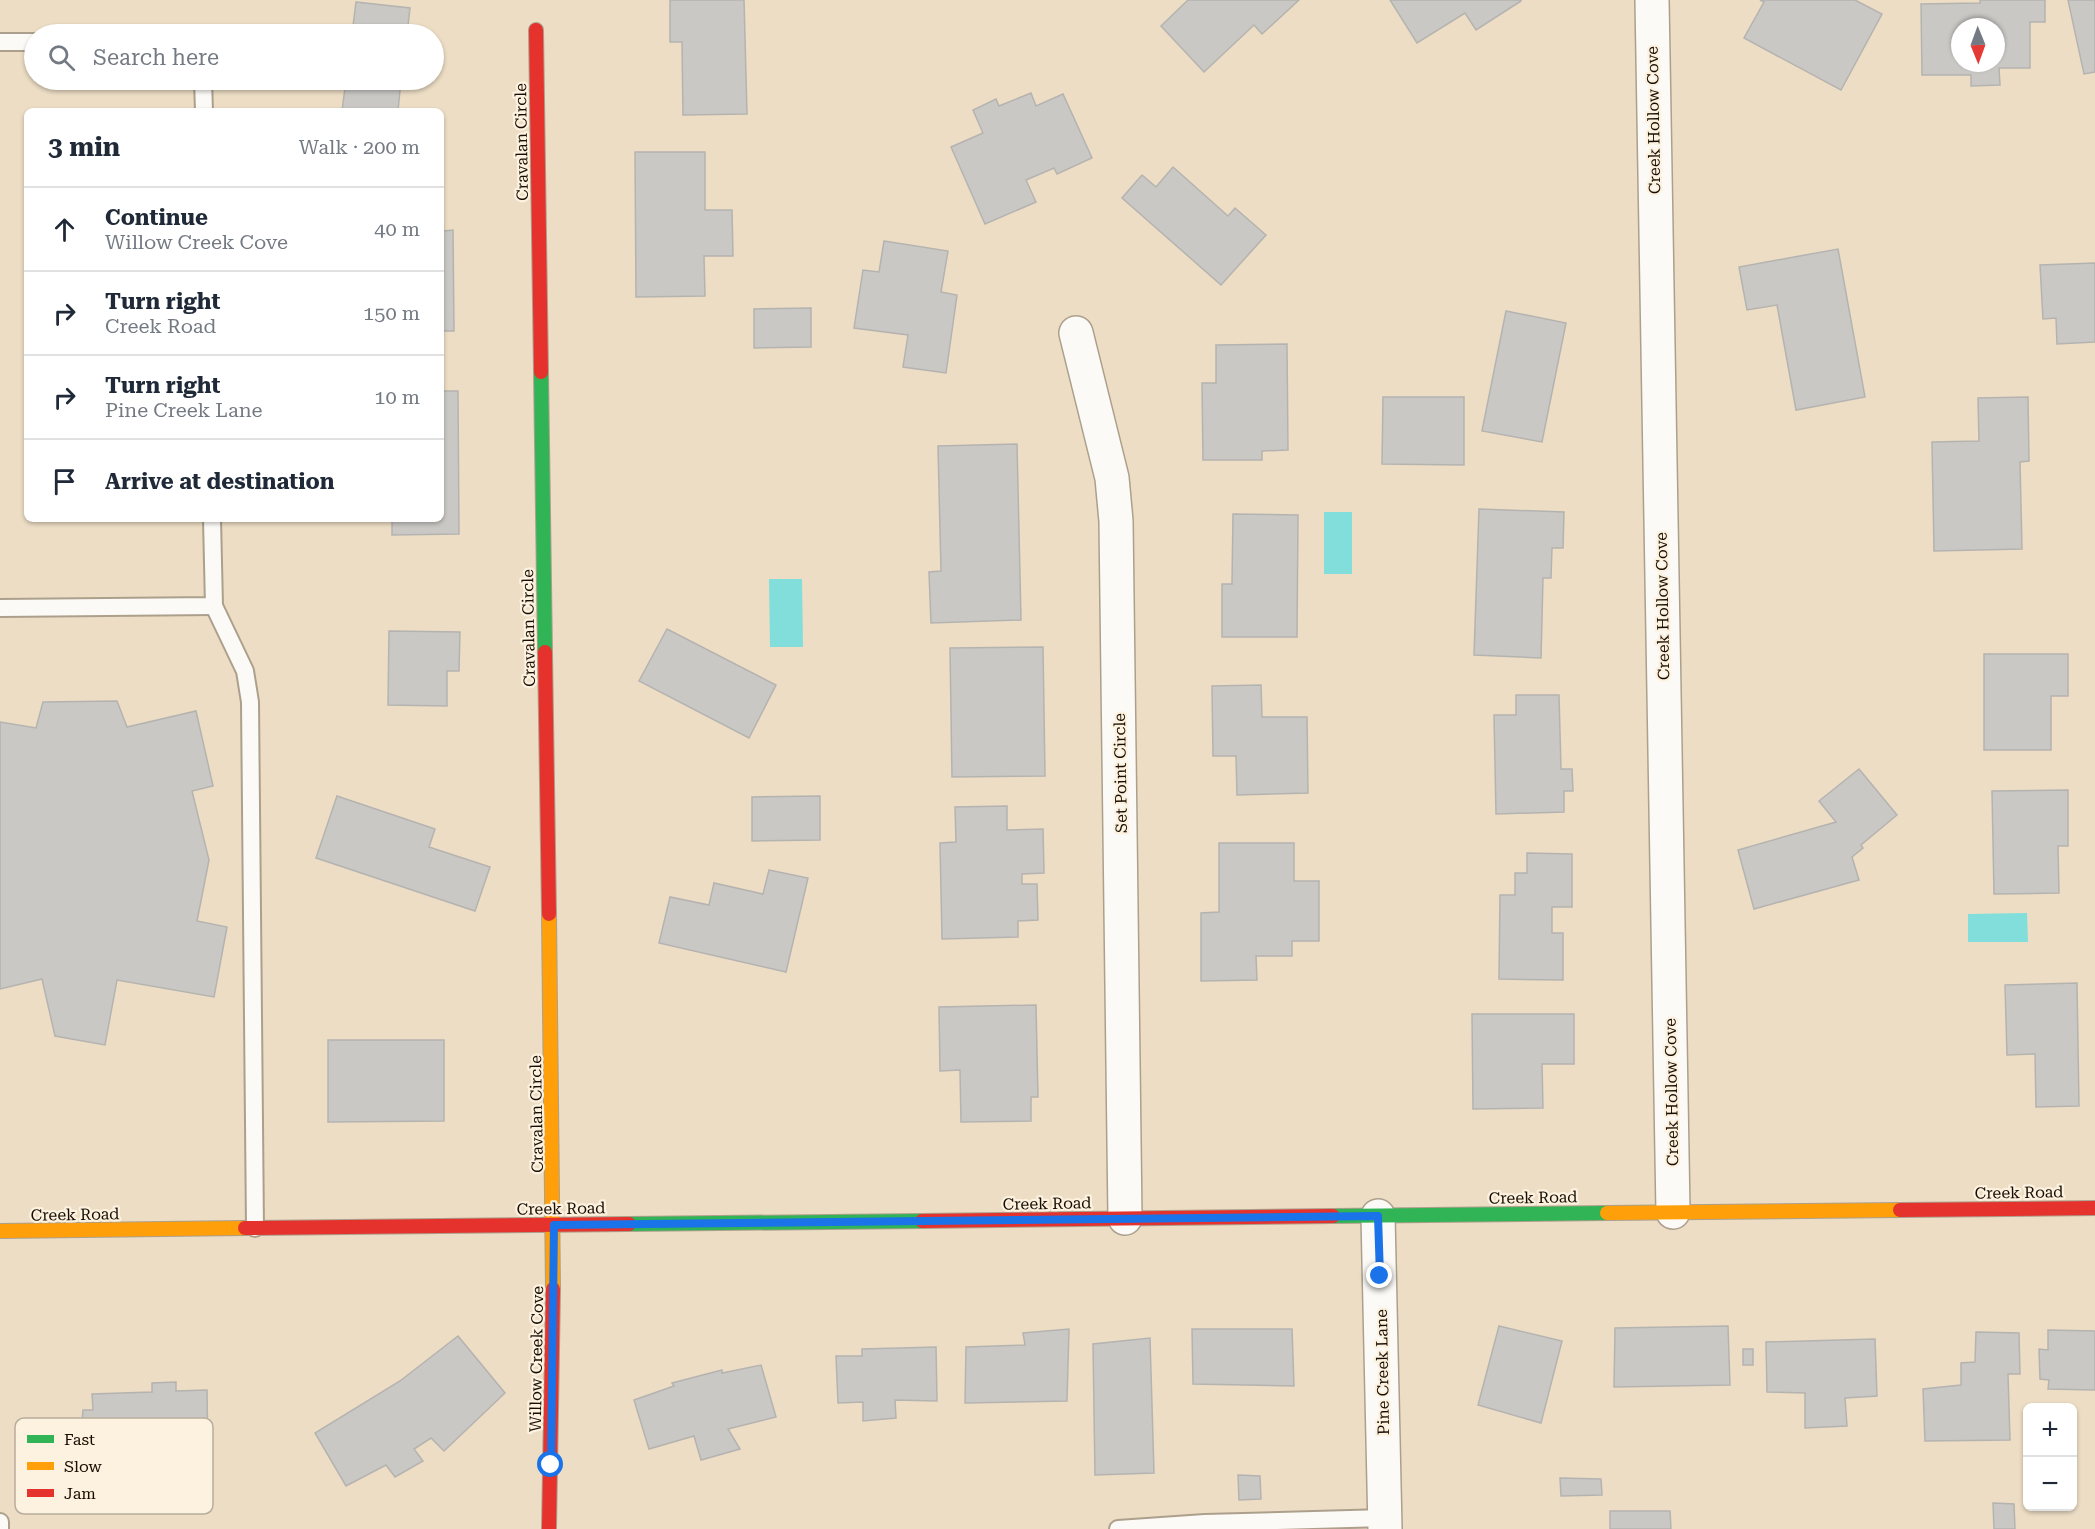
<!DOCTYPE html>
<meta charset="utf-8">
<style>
body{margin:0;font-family:"Roboto Serif",serif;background:#f2f2f3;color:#1f2937}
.controls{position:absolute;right:18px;bottom:18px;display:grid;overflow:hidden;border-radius:9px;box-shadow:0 2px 4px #0004}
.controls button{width:54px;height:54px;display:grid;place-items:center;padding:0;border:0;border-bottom:2px solid #e0e1e3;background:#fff;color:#1f2937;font:30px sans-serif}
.compass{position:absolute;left:1951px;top:18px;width:54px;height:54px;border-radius:50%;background:#fff;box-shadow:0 2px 4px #0004;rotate:179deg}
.stop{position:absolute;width:18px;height:18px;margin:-14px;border:4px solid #1a73e8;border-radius:50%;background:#fff}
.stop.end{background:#1a73e8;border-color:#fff;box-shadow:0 2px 6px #0008}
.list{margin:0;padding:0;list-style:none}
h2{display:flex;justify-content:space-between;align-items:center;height:78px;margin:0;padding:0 24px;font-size:26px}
h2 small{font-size:20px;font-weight:400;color:#747a83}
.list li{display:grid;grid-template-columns:39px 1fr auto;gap:18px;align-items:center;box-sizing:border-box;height:84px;padding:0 24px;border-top:2px solid #e0e1e3}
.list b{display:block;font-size:22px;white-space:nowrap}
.list p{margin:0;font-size:20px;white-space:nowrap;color:#747a83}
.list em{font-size:20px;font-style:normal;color:#747a83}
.icon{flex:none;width:33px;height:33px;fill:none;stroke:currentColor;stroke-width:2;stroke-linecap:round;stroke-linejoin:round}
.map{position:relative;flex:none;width:2095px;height:1529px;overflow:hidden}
.search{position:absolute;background:#fff;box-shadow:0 2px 4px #0004;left:24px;top:24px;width:420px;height:66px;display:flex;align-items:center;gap:15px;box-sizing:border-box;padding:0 21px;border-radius:33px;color:#747a83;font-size:22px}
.panel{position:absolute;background:#fff;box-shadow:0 2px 4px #0004;left:24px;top:108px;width:420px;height:414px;border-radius:9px}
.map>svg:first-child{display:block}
.water{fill:#82dedb}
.building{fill:#cac8c5;stroke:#b5b3b0;stroke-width:1.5;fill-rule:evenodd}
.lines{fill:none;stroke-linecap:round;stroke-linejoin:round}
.lane-casing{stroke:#aca08d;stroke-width:20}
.street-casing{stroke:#aca08d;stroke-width:36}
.fast-casing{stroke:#aca08d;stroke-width:16}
.slow-casing{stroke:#aca08d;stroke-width:16}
.jam-casing{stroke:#aca08d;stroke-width:16}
.lane{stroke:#fcfaf6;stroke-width:16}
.street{stroke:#fcfaf6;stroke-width:33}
.fast{stroke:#30b455;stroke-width:14}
.slow{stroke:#ff9f0a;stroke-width:14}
.jam{stroke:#e5322d;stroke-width:14}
.route{stroke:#1a73e8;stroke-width:8}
.labels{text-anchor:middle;stroke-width:4.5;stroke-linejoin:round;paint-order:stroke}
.street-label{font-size:16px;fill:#160d00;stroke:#fdf1df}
.key{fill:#fdf1df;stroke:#b8ad9c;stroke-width:1.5}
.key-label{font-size:16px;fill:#160d00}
</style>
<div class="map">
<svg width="2095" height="1529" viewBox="0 0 2095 1529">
<rect width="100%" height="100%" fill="#ecddc4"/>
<g class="water">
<rect x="1324" y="512" width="28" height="62"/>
<polygon points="769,579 802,579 803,647 770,647"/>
<polygon points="2027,913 2028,942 1968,942 1968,914"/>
</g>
<g class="building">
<polygon points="670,0 744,0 747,114 683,115 682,42 670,42"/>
<polygon points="1188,0 1299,0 1262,34 1254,25 1204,72 1161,26"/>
<polygon points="1390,0 1521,0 1521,1 1476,30 1465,13 1417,43"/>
<polygon points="1760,0 1855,0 1882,14 1841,90 1744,38 1764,2"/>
<path d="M1980,0H2045V22H2030V68H1999L2000,85L1971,86V75H1922L1921,4L1980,3ZM1960,27H1996V63H1960Z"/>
<polygon points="2068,0 2095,0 2095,72 2084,74"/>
<polygon points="356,2 410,8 407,34 352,34"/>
<polygon points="346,80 401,80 398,111 342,111"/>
<polygon points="1031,93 1036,106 1063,94 1092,158 1057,174 1054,168 1026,180 1036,202 985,224 951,147 983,133 973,110 996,99 999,106"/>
<polygon points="635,152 705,152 705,210 732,210 733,256 704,256 705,296 636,297"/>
<polygon points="1173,167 1228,216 1235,208 1266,235 1221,285 1122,198 1142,175 1156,187"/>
<polygon points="441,196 443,231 453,230 454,331 441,331"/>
<polygon points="884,241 948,251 941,292 957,295 946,373 903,367 908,335 854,328 863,270 879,272"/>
<polygon points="1838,249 1865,397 1796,410 1777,305 1747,310 1739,267"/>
<polygon points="2095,263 2095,342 2057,344 2056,318 2043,319 2040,265"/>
<polygon points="811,308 811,347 754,348 754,309"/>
<polygon points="1506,311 1566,323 1542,442 1482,431"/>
<polygon points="1287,344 1288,450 1262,451 1262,460 1203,460 1202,383 1216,383 1216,345"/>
<polygon points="441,391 458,391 459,534 392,535 392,519 441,519"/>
<polygon points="1383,397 1464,397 1464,465 1382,464"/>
<polygon points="2028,397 2029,461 2020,462 2022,549 1934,551 1932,442 1979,441 1978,398"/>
<polygon points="1017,444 1021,620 931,623 929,572 941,571 938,446"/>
<polygon points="1479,509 1564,512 1563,548 1552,548 1551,578 1543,578 1541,658 1474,655"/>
<polygon points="1233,514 1298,515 1297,637 1222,637 1222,584 1232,584"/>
<polygon points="667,629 776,685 749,738 639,681"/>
<polygon points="389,631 460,632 459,671 447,671 447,706 388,705"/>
<polygon points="1043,647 1045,776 952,777 950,648"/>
<polygon points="1984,654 2068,654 2068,696 2051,696 2051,750 1984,750"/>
<polygon points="1261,685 1262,717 1307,717 1308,793 1237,795 1236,756 1213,756 1212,686"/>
<polygon points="1516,695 1559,695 1561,769 1572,769 1573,791 1564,791 1564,812 1496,814 1494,715 1516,715"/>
<polygon points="117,701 127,727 196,711 213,786 192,791 209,860 197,921 227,927 214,997 117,980 105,1045 55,1036 42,979 0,989 0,722 36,728 43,702"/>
<polygon points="1859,769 1897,815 1861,845 1863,848 1852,857 1859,880 1754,909 1738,850 1836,822 1819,801"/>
<polygon points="2068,790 2068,846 2058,846 2059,893 1994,894 1992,791"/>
<polygon points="337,796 435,829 429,847 490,867 475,911 316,858"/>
<polygon points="820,796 820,840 752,841 752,797"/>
<polygon points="1007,806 1007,830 1043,829 1044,873 1022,874 1022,884 1037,884 1038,920 1018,921 1018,937 942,939 940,843 956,842 955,807"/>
<polygon points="1219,843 1294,843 1294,881 1319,881 1319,941 1292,941 1292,956 1256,956 1257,980 1201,981 1201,913 1219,912"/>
<polygon points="1527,853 1572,854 1572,907 1552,907 1552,933 1563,933 1563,980 1499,979 1500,895 1515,895 1515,873 1527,873"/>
<polygon points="769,870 808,878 786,972 659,943 670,897 709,905 714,883 763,894"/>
<polygon points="2077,983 2079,1106 2036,1107 2035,1054 2007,1055 2005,985"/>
<polygon points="1036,1005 1038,1097 1031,1097 1031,1121 961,1122 960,1070 940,1071 939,1007"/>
<polygon points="1472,1014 1574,1014 1574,1064 1542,1064 1543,1108 1473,1109"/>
<polygon points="328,1040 444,1040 444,1121 328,1122"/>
<polygon points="1499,1326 1562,1341 1541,1423 1478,1405"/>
<polygon points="1728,1326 1730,1385 1614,1387 1615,1328"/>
<polygon points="1069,1329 1067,1401 965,1403 966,1347 1025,1345 1023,1333"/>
<polygon points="1192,1329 1292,1329 1294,1386 1193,1384"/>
<polygon points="2048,1330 2095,1331 2095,1390 2048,1389 2049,1380 2040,1379 2039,1349 2048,1350"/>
<polygon points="1976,1332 2019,1333 2020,1374 2008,1374 2010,1440 1925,1441 1923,1389 1961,1385 1961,1363 1975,1362"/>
<polygon points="458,1336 505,1393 444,1451 431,1438 414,1449 423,1461 395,1477 386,1465 346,1486 315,1433 400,1381"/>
<polygon points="1150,1338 1154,1473 1095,1475 1093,1344"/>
<polygon points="1875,1339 1877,1396 1845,1398 1847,1426 1805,1428 1805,1393 1767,1392 1766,1342"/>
<polygon points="936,1347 937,1401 895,1400 896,1418 863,1421 863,1402 838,1403 836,1356 862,1356 862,1349"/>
<rect x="1743" y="1349" width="10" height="16"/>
<polygon points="761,1365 776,1417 728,1429 740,1449 701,1460 694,1436 649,1449 634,1400 674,1386 672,1383 722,1370 722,1373"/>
<polygon points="176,1382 176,1391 207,1390 208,1462 102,1464 101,1509 56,1511 55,1421 82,1422 83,1410 93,1410 92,1394 152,1392 152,1383"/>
<polygon points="1238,1475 1260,1476 1261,1499 1239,1500"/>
<polygon points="1560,1478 1601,1479 1602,1495 1561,1496"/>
<polygon points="1993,1503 2014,1504 2015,1529 1994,1529"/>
<polygon points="1610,1511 1670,1511 1671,1529 1610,1529"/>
</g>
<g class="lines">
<g class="lane-casing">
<g id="lane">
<polyline points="0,42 34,42"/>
<polyline points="203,80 204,111"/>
<polyline points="214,606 245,671 250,702 255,1228"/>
<polyline points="0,608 214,606 212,519"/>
<polyline points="0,1522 0,1529"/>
<polyline points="1118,1529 1205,1523 1385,1518"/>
</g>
</g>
<g class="street-casing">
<g id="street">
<polyline points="1652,0 1673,1212"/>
<polyline points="1076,333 1112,478 1116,521 1125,1218"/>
<polyline points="1378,1216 1385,1529"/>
</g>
</g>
<g class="fast-casing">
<g id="fast">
<polyline points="541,372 545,652"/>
<polyline points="1333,1216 1607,1213"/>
<polyline points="629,1224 922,1221"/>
</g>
</g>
<g class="slow-casing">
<g id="slow">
<polyline points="549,914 553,1289"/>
<polyline points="1607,1213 1900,1210"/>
<polyline points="0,1231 245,1228"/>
</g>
</g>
<g class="jam-casing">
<g id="jam">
<polyline points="536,30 541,372"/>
<polyline points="545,652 549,914"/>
<polyline points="1900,1210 2095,1208"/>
<polyline points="922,1221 1333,1216"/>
<polyline points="245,1228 629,1224"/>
<polyline points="549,1529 553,1289"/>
</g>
</g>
<use href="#lane" class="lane"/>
<use href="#street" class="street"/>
<use href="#fast" class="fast"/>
<use href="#slow" class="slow"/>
<use href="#jam" class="jam"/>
</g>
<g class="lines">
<polyline class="route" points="551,1465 554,1225 1378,1216 1380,1276"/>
</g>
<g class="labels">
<g class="street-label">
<text transform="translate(1653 120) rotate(-91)" y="6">Creek Hollow Cove</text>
<text transform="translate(521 142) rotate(-91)" y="6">Cravalan Circle</text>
<text transform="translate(1662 606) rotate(-91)" y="6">Creek Hollow Cove</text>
<text transform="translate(528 628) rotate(-91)" y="6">Cravalan Circle</text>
<text transform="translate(1120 773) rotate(-91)" y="6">Set Point Circle</text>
<text transform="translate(1671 1092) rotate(-91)" y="6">Creek Hollow Cove</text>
<text transform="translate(536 1114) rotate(-91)" y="6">Cravalan Circle</text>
<text transform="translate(2019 1192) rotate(-1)" y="6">Creek Road</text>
<text transform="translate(1533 1197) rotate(-1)" y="6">Creek Road</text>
<text transform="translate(1047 1203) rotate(-1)" y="6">Creek Road</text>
<text transform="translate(561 1208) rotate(-1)" y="6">Creek Road</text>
<text transform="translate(75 1214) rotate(-1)" y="6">Creek Road</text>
<text transform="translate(536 1359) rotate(-89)" y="6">Willow Creek Cove</text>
<text transform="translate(1382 1372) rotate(-91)" y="6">Pine Creek Lane</text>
</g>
</g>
<rect x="15" y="1418" width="198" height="96" rx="9" class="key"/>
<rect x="27" y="1435" width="27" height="8" fill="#30b455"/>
<rect x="27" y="1462" width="27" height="8" fill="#ff9f0a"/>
<rect x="27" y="1489" width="27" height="8" fill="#e5322d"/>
<g class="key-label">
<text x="64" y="1445">Fast</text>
<text x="64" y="1472">Slow</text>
<text x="64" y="1499">Jam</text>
</g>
</svg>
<div class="controls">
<button>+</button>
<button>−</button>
</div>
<svg class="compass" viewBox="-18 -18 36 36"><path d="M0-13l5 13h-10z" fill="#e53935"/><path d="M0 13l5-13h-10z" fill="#747a83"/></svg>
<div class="stop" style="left:551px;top:1465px"></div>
<div class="stop end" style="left:1380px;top:1276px"></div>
<div class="search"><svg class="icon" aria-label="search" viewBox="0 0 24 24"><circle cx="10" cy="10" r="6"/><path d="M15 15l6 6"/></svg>Search here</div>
<section class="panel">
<h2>3 min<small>Walk · 200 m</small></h2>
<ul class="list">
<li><svg class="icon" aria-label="ahead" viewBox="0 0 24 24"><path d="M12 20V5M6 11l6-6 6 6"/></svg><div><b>Continue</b><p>Willow Creek Cove</p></div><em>40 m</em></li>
<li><svg class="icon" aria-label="right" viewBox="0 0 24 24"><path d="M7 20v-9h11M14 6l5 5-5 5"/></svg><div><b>Turn right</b><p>Creek Road</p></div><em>150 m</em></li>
<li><svg class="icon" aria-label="right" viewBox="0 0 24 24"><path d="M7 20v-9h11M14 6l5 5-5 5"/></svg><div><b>Turn right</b><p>Pine Creek Lane</p></div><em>10 m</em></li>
<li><svg class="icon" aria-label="arrive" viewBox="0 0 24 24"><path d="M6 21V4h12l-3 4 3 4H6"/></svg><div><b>Arrive at destination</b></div></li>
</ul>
</section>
</div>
